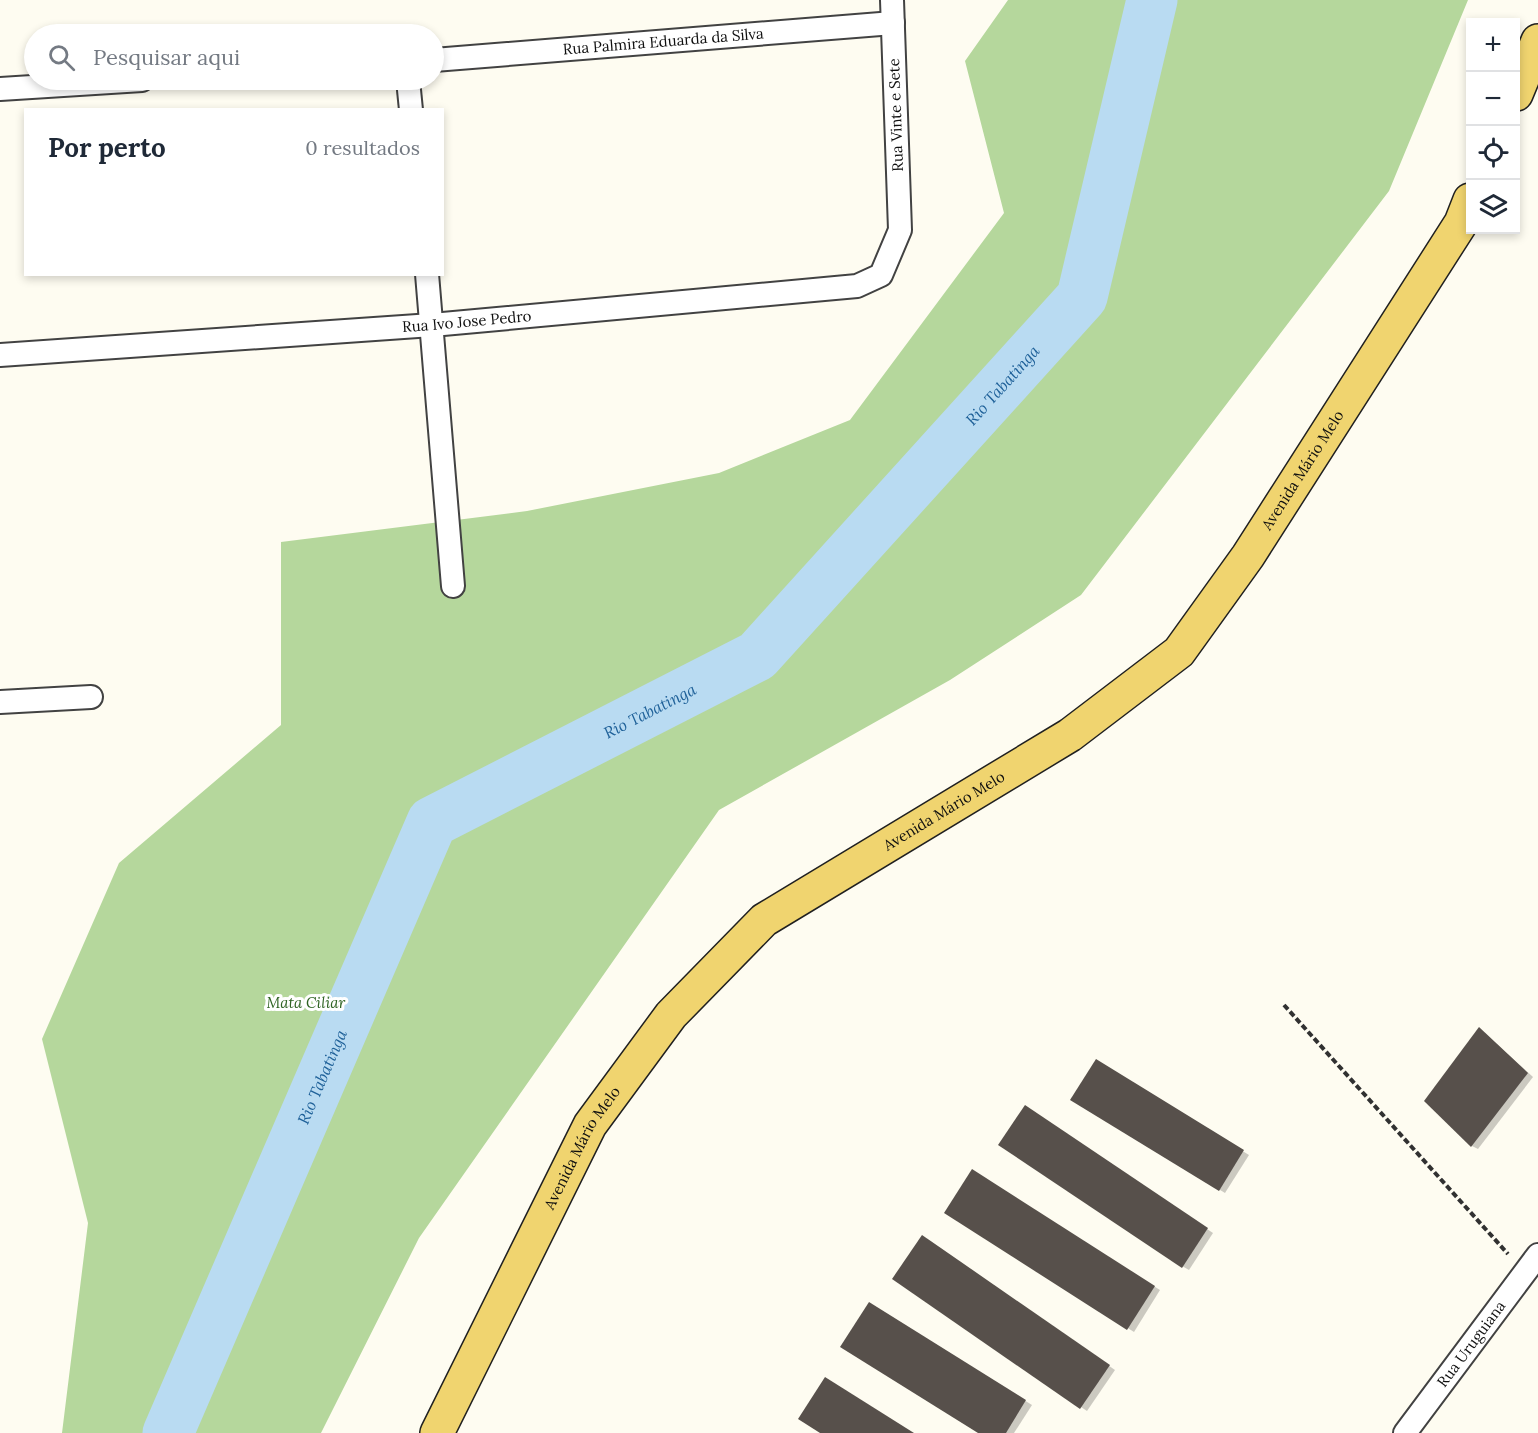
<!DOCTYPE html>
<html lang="pt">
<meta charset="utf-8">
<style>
body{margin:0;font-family:Lora,serif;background:#f6f6f7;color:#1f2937}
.controls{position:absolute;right:18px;top:18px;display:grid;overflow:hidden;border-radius:0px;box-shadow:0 3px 9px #0003}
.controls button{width:54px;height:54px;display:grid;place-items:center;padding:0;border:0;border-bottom:2px solid #e0e1e3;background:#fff;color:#1f2937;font:30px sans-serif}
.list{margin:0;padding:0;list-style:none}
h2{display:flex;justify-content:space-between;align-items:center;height:78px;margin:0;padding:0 24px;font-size:26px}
h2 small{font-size:20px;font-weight:400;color:#747a83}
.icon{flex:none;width:33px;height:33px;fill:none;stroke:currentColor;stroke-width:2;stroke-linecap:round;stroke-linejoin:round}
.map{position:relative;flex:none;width:1538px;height:1433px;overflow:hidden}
.search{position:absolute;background:#fff;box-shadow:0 3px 9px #0003;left:24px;top:24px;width:420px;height:66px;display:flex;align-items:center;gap:15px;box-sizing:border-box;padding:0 21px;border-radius:33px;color:#747a83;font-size:22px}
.panel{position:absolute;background:#fff;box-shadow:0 3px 9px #0003;left:24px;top:108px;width:420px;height:168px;border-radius:0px}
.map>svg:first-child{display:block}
.forest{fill:#b5d79c}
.shadow{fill:#0003}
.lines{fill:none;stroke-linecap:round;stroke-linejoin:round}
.river{stroke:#b9dbf2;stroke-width:51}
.building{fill:#57504b}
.street-casing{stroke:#424242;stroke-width:26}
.primary-casing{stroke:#202020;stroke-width:36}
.path{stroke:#313131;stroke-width:4;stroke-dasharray:6 3;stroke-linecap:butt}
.street{stroke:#fff;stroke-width:22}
.primary{stroke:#f0d46f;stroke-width:33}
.labels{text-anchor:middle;stroke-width:6;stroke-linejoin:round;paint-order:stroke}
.street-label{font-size:15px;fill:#0f0f0f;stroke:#fff}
.park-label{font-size:15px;font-style:italic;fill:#2e6322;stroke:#fff}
.water-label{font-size:16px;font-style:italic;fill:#1f6199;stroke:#fff}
</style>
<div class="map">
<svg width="1538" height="1433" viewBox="0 0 1538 1433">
<rect width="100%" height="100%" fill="#fefcf1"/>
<polygon class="forest" points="1008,0 1468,0 1389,191 1081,595 950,680 719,810 419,1238 321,1433 62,1433 88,1223 42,1039 119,863 281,725 281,542 527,511 719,473 850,420 1004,213 965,61"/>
<g class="shadow">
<polygon points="1480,1029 1533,1077 1478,1149 1472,1146"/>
<polygon points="1096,1061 1249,1155 1225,1193 1072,1100"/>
<polygon points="1031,1111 1213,1233 1189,1270 1182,1266"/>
<polygon points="972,1171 1160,1290 1134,1332 946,1213"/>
<polygon points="929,1240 1115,1370 1087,1411 1081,1407"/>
<polygon points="869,1304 1032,1405 1014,1433 980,1433"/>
</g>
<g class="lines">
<path class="river" id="s1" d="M168,1433L432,822L757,656L1082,297L1152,0"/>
</g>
<g class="building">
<polygon points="1479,1027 1528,1073 1471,1147 1424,1101"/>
<polygon points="1096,1059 1244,1150 1219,1191 1070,1100"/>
<polygon points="1025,1105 1208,1228 1182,1268 998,1145"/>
<polygon points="972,1169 1155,1286 1127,1330 944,1213"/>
<polygon points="922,1235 1110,1365 1080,1409 892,1279"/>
<polygon points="869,1302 1026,1400 1006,1433 978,1433 840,1347"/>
<polygon points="825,1377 914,1433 820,1433 798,1419"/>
</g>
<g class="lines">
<g class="street-casing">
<g id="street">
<path id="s2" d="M434,60L893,23"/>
<polyline points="408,80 411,110"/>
<polyline points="0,89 142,80"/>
<polyline points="427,274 453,586"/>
<path id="s3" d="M0,355L432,325L857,286L881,275L900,230L892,0"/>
<polyline points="0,702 91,697"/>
<path id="s4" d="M1405,1433L1538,1255"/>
</g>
</g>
<g class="primary-casing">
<g id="primary">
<polyline points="1516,94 1538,41"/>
<path id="s5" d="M437,1433L590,1125L671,1015L764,920L1070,735L1179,652L1248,556L1461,223L1470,200"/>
</g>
</g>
<polyline class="path" points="1284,1005 1508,1254"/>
<use href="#street" class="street"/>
<use href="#primary" class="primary"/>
</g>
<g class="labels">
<g class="street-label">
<text dy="5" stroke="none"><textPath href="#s2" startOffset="230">Rua Palmira Eduarda da Silva</textPath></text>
<text transform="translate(896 115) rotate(-92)" y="5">Rua Vinte e Sete</text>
<text dy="5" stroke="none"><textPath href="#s3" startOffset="468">Rua Ivo Jose Pedro</textPath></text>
<text dy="5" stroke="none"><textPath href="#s5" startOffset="1328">Avenida Mário Melo</textPath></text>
<text dy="5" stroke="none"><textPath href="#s5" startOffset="824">Avenida Mário Melo</textPath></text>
<text dy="5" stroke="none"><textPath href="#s5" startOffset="320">Avenida Mário Melo</textPath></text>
<text dy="5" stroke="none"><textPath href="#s4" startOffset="111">Rua Uruguiana</textPath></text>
</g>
<g class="park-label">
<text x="306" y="1008">Mata Ciliar</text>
</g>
<g class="water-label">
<text dy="6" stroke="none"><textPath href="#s1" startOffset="1396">Rio Tabatinga</textPath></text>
<text dy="6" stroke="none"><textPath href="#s1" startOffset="910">Rio Tabatinga</textPath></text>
<text dy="6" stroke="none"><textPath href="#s1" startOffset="388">Rio Tabatinga</textPath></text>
</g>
</g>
</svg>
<div class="controls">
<button>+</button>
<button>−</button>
<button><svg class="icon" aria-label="locate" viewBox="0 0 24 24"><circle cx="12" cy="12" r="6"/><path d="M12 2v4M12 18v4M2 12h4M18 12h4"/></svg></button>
<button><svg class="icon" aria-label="layers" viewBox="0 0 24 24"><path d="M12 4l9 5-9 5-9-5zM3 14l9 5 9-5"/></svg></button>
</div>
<div class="search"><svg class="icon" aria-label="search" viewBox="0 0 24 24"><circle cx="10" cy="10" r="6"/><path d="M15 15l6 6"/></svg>Pesquisar aqui</div>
<section class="panel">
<h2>Por perto<small>0 resultados</small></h2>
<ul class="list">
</ul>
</section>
</div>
